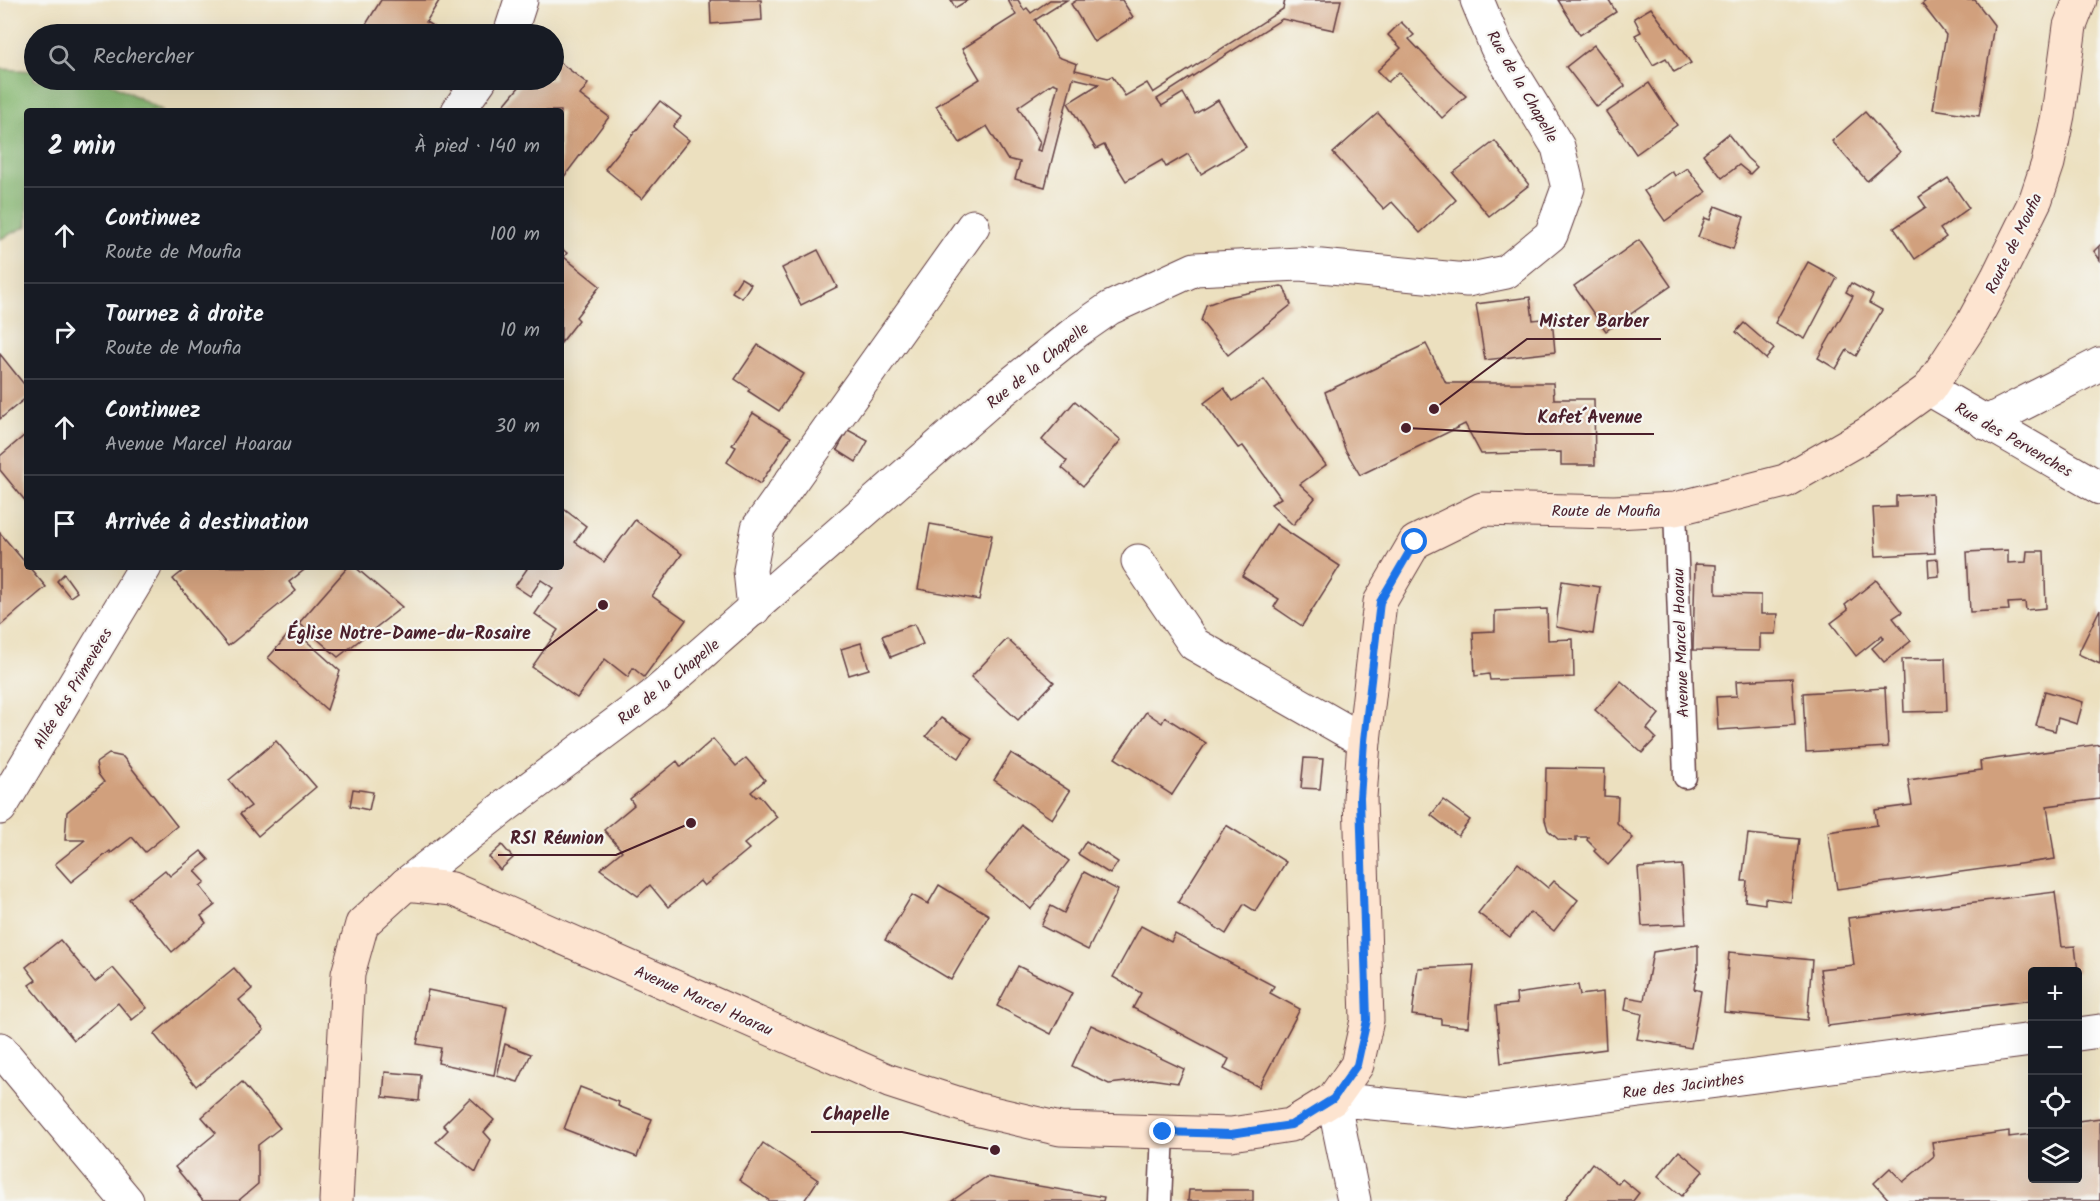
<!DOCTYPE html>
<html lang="fr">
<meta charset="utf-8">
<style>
body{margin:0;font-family:Kalam,sans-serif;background:#242831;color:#f1f3f6}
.controls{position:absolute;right:18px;bottom:18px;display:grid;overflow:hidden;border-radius:6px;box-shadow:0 6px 24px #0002}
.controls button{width:54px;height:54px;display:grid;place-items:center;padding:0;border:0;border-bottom:2px solid #363941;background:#171b24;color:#f1f3f6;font:30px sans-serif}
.stop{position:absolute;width:18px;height:18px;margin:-14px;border:4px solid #1a73e8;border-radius:50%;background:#fff}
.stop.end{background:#1a73e8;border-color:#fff;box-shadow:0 2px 6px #0008}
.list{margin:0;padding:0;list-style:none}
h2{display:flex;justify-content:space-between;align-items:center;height:78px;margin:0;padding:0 24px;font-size:26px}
h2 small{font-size:20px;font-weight:400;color:#9ea1a6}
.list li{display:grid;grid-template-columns:39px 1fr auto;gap:18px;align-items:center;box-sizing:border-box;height:96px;padding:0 24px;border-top:2px solid #363941}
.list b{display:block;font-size:22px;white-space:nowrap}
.list p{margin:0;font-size:20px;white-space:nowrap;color:#9ea1a6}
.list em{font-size:20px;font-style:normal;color:#9ea1a6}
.icon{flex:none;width:33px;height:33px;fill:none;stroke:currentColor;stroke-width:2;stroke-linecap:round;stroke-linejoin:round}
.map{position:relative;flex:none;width:2100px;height:1201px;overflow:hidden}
.search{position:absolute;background:#171b24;box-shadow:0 6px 24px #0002;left:24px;top:24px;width:540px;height:66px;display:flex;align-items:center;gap:15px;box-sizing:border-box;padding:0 21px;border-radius:33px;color:#9ea1a6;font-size:22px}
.panel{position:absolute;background:#171b24;box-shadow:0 6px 24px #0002;left:24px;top:108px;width:540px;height:462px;border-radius:6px}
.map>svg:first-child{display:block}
.forest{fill:#86b771;stroke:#686b4e;stroke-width:1.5}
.building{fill:#d1a07d;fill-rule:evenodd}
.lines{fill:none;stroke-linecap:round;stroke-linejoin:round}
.service-casing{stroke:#623c41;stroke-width:25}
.minor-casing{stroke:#623c41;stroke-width:35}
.secondary-casing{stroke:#623c41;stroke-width:35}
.service{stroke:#fff;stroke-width:22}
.minor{stroke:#fff;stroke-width:33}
.secondary{stroke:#fde4d0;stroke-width:33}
.route{stroke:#1a73e8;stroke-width:8}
.labels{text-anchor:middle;stroke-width:4.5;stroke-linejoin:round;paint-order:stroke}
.street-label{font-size:16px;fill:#4a1f2b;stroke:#f6f6f2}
.leader{fill:none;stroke:#4a1f2b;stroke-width:2}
.callout-dot{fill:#4a1f2b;stroke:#f6f6f2;stroke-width:2}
.callout-label{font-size:18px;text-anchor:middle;font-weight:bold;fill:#4a1f2b;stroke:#f6f6f2;stroke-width:4.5;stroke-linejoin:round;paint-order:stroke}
</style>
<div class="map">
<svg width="2100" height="1201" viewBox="0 0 2100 1201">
<rect width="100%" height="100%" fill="#f6f6f2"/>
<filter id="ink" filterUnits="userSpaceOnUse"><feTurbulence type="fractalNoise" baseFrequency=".0167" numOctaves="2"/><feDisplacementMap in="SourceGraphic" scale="12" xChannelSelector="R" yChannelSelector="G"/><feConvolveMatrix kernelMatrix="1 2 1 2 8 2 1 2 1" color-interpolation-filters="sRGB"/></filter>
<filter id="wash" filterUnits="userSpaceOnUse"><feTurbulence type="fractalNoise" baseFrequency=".008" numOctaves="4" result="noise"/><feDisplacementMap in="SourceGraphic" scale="24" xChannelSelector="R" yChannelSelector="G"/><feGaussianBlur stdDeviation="1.35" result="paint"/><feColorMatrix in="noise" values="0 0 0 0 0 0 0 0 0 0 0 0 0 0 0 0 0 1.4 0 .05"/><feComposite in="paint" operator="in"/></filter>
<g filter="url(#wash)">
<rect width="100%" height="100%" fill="#ece0bf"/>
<polygon class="forest" points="0,69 34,71 34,80 105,80 163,111 27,111 27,226 0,239"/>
<g id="blocks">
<g class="building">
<polygon points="381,0 438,0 439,1 426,22 443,33 442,34 360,34"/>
<polygon points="710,0 761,0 762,20 711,24"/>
<polygon points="951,0 968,0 955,8"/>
<path d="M1008,0H1018L1024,10L1027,8L1031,13L1050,0H1067L1035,20L1058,57L1077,64L1075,70L1108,78L1112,76L1125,96L1147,83L1153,93L1283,9L1285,0H1341L1334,30L1282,19L1157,99L1162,106L1183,93L1195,114L1218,100L1246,147L1201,174L1188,154L1166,167L1162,160L1126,181L1104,145L1096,149L1068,103L1099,84L1073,78L1045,187L1015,179L1020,162L1007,159L987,126L960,143L936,106L980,79L962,49L1016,15ZM1053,83L1058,85L1041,151L1037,150L1040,142L1018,107Z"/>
<polygon points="1077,0 1122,0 1133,17 1094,42 1071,4"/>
<polygon points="1558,0 1609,0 1616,12 1580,35"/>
<polygon points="1927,0 1975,0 1994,25 1979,116 1933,109 1946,35 1922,4"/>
<polygon points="1651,8 1691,63 1674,72 1666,58 1653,65 1635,35 1641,32 1634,18"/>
<polygon points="1401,22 1414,35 1409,39 1447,79 1466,96 1442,118 1399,72 1388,82 1377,71 1401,48 1388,35"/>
<polygon points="337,26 341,34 320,34"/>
<polygon points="1594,45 1625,86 1597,107 1566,67"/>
<polygon points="554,58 588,84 580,95 609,117 563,178 561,177 561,111 499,111 525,80 554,80"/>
<polygon points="1649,83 1677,125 1636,154 1607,112"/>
<polygon points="660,101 681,117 673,127 689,140 642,199 605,169"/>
<polygon points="1865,112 1900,152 1867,181 1832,141"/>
<polygon points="1378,113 1456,200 1420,233 1392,202 1384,209 1333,153"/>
<polygon points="1728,134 1747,158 1757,167 1750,174 1739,165 1722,178 1703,154"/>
<polygon points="1495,141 1529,185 1489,216 1453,173"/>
<polygon points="1687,168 1706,192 1665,221 1644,191 1672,171 1675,176"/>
<polygon points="1948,178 1969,208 1940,229 1946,237 1915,259 1894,228 1926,207 1919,197"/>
<polygon points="1715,206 1744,217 1733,249 1698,237 1705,218 1710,220"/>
<polygon points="1639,240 1671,286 1606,331 1574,286"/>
<polygon points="2100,245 2100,260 2094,251"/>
<polygon points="561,248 567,253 564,257 600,286 576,317 579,320 561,343"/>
<polygon points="818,250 837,287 801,305 782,268"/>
<polygon points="1808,262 1837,278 1805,339 1775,323"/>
<polygon points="741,278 751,284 742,298 732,292"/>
<polygon points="1851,283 1873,295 1869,303 1882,310 1856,356 1847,350 1836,369 1818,358 1853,296 1846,292"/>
<polygon points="1281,286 1284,287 1291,305 1228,355 1201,321 1206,305 1228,297"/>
<polygon points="1530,297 1533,320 1552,318 1555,352 1485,360 1476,304"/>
<polygon points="1744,323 1774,349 1766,359 1736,332"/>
<polygon points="1426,344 1446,383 1553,383 1554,399 1594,399 1595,465 1561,465 1561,452 1481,454 1465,424 1360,475 1345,449 1325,392"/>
<polygon points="758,345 804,374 779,411 748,391 750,389 735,379"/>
<polygon points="0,354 27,388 27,397 0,419"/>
<polygon points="1264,380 1326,465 1300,484 1315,498 1293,525 1271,504 1281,498 1243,446 1238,448 1204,403 1224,388 1233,401"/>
<polygon points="1075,401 1121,440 1083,486 1062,468 1067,461 1042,440"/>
<polygon points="753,413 791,437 760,484 727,462 736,447 732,445"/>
<polygon points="848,430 868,441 856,462 837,450"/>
<polygon points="25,435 27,437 27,503 0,470 0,456"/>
<polygon points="1932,494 1935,553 1876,556 1873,508 1896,507 1896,496"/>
<polygon points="561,507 586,526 575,542 604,562 635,520 682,554 652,596 686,620 644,677 633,668 628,677 605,659 577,698 532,667 558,630 535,614 553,588 541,580 530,596 515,586 527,569 524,567 561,567"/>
<polygon points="930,524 992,535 979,600 918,589"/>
<polygon points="1276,524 1340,566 1302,626 1274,607 1279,599 1242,576"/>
<polygon points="0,533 46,587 0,626"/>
<polygon points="2008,550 2008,563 2026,562 2027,551 2044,551 2046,608 2026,610 2025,602 2008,603 2009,610 1970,612 1967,552"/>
<polygon points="1938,559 1939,576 1929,577 1928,560"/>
<polygon points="1695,564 1716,565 1716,594 1761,595 1761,614 1778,614 1776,634 1760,634 1760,651 1693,650"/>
<polygon points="188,567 308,567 289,582 296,591 228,646 173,579"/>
<polygon points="348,567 355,567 402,607 338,657 299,623"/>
<polygon points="64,574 77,592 70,597 57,581"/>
<polygon points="1876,580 1902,612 1893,618 1911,641 1884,662 1872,648 1884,638 1882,635 1856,656 1831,623 1848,610 1845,605"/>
<polygon points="1562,581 1600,587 1593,634 1556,627"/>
<polygon points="1547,609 1548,640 1573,639 1574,677 1490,680 1489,674 1475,676 1473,632 1495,631 1495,611"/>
<polygon points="2100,609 2100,664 2078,654"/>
<polygon points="914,624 923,644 891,657 882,636"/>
<polygon points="293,629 340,671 327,710 268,658"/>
<polygon points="1007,639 1054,682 1018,720 971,677"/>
<polygon points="861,643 869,669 849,675 841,649"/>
<polygon points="1945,658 1947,711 1904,712 1902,659"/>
<polygon points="1792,678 1795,725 1718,730 1716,697 1737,696 1736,681"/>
<polygon points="1621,681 1659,714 1647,729 1656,738 1642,753 1595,710"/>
<polygon points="1885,688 1888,747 1806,752 1803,693"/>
<polygon points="2045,691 2083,702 2077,724 2058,718 2055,731 2036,726"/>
<polygon points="1146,712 1162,723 1165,717 1206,743 1172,795 1115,758"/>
<polygon points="941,718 972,738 959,758 926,736"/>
<polygon points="713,739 736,766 746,758 765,780 751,792 756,797 759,795 777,817 744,844 749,849 704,886 700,881 668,907 650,885 638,896 600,869 622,851 604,830 634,805 630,799 677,761 681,767"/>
<polygon points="276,741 316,787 258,836 240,814 251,806 229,780"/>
<polygon points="2100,744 2100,799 2047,806 2055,859 1837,889 1828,832 1877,825 1875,810 1912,805 1908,780 1981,770 1980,761"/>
<polygon points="1011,753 1070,791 1052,819 994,780"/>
<polygon points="109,754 123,757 177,826 145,852 132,837 111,853 110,851 71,882 55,864 85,840 65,840 67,812 104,782 98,774 96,763"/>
<polygon points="1304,758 1323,759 1320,789 1301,788"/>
<polygon points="1546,768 1605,769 1604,796 1618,797 1617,823 1633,838 1608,865 1594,851 1596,849 1587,840 1588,837 1576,837 1576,841 1559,840 1548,830 1545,820"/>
<polygon points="353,789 373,792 369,810 350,806"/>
<polygon points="1443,800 1470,820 1458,836 1431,815"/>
<polygon points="1022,825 1069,861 1031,909 985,872"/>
<polygon points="1226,825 1286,862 1255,911 1244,904 1226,934 1178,902"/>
<polygon points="1748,834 1799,839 1791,902 1765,898 1765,904 1745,901 1747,881 1742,881"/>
<polygon points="1086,841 1118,862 1110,874 1078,854"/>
<polygon points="502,845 513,858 500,870 489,857"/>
<polygon points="201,851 209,860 195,871 205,882 200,886 215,905 201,916 206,923 172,952 129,899 165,870 170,876"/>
<polygon points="1518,863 1548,888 1554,881 1578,900 1554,931 1530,912 1510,937 1478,913"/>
<polygon points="1682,865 1686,924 1642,926 1638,868"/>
<polygon points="1084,872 1118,890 1088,950 1041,926 1051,906 1064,913"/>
<polygon points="939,885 989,915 951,980 885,940 912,895 928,904"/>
<polygon points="2055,892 2062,947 2075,946 2078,972 2032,972 2032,1000 1828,1026 1820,969 1854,965 1848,918"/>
<polygon points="1141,926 1171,942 1175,934 1274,986 1270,993 1300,1009 1259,1087 1224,1069 1229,1059 1133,1008 1141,993 1113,977"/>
<polygon points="60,940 95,982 113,968 147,1008 132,1020 118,1003 74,1040 29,985 36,980 26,967"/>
<polygon points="1698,945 1698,966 1694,989 1701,991 1691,1048 1637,1039 1642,1014 1625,1010 1627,997 1644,1000 1653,952"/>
<polygon points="1729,952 1812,960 1807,1020 1724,1012"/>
<polygon points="1474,965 1468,1027 1441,1024 1441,1019 1412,1015 1418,968"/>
<polygon points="1018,966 1072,993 1051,1034 997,1006"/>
<polygon points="234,968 252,989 239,1000 264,1030 196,1086 154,1034"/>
<polygon points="1578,985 1580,995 1603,992 1606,1049 1501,1063 1496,1006 1517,1004 1516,994"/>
<polygon points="428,990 507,1006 494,1075 438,1063 441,1048 417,1044"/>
<polygon points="1091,1025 1184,1069 1178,1083 1151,1079 1109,1084 1072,1066"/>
<polygon points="505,1044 531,1054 518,1082 497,1076"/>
<polygon points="385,1072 421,1075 419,1101 383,1097"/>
<polygon points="242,1082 280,1128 258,1145 258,1184 238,1201 203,1201 175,1167 216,1133 202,1117"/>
<polygon points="580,1087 619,1102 618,1106 652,1119 637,1157 564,1129"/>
<polygon points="470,1098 494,1120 484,1132 491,1140 476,1172 436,1142 448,1130 443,1125"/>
<polygon points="2100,1118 2100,1201 1890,1201 1874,1183 1890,1168 1903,1182 1934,1156 1932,1142 2009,1131 2009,1137 2032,1134 2032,1179 2078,1179 2078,1121"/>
<polygon points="763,1143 818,1180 804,1201 770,1201 739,1180"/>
<polygon points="1679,1151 1703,1171 1682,1196 1658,1176"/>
<polygon points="1592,1163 1618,1184 1622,1179 1639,1193 1633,1201 1564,1201"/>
<polygon points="986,1177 1104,1197 1103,1201 952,1201"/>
<polygon points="1189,1190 1253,1190 1253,1201 1188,1201"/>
</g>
</g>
</g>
<g filter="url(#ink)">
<use href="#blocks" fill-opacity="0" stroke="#623c41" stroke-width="1.5"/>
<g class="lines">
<g class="service-casing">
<g id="service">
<polyline points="1675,509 1685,777"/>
<polyline points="1160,1201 1163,1132"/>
</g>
</g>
<g class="minor-casing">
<g id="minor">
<polyline points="510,34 521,0"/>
<polyline points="458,111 480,80"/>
<polyline points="1929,389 2100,488"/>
<polyline points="1985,423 2100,364"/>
<polyline points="1138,561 1194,644 1364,741"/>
<polyline points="754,609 750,570 758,528 973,226"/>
<polyline points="0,808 145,567"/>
<polyline points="406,884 504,807 653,696 991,400 1077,331 1110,308 1195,269 1300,264 1467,280 1506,272 1551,235 1568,188 1558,147 1496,46 1477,0"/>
<polyline points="2078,1034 2100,1031"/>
<polyline points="0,1049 127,1201"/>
<polyline points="1354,1201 1333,1099 1470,1113 2032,1040"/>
</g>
</g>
<g class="secondary-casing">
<polyline id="secondary" points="336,1201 348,974 362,924 406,884 452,889 889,1081 975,1109 1060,1129 1231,1134 1291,1125 1333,1099 1357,1065 1367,1020 1360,798 1364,741 1380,602 1415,542 1482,509 1614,512 1675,509 1785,481 1867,434 1929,389 1973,322 1997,278 2036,199 2048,163 2058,115 2070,26 2080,0"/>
</g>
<use href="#service" class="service"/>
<use href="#minor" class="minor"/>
<use href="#secondary" class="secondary"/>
</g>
</g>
<g class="lines" filter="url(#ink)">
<polyline class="route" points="1163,1132 1231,1134 1291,1125 1333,1099 1357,1065 1367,1020 1360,798 1364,741 1380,602 1415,542"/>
</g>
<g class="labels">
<g class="street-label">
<text transform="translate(1523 86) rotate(60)" y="6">Rue de la Chapelle</text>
<text transform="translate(2013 243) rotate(-64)" y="6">Route de Moufia</text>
<text transform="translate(1037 365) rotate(-39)" y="6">Rue de la Chapelle</text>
<text transform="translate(2014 439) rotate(30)" y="6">Rue des Pervenches</text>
<text x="1606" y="516">Route de Moufia</text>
<text transform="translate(1680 643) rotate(-92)" y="6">Avenue Marcel Hoarau</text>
<text transform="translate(668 681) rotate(-39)" y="6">Rue de la Chapelle</text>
<text transform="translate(72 688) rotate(-59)" y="6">Allée des Primevères</text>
<text transform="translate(704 1000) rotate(24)" y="6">Avenue Marcel Hoarau</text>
<text transform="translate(1683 1085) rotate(-7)" y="6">Rue des Jacinthes</text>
</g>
</g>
<path class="leader" d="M1434 409L1527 339H1661M1406 428L1526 434H1654M603 605L543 650H275M691 823L616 855H498M995 1150L902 1132H811"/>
<g class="callout-dot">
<circle cx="1434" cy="409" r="6"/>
<circle cx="1406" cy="428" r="6"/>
<circle cx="603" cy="605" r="6"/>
<circle cx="691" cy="823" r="6"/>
<circle cx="995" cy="1150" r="6"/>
</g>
<g class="callout-label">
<text x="1594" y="327">Mister Barber</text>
<text x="1590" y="423">Kafet´Avenue</text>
<text x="409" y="639">Église Notre-Dame-du-Rosaire</text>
<text x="557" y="844">RSI Réunion</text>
<text x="856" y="1120">Chapelle</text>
</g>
</svg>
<div class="controls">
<button>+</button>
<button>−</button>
<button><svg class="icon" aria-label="locate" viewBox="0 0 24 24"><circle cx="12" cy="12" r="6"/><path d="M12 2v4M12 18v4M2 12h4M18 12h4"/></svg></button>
<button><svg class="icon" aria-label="layers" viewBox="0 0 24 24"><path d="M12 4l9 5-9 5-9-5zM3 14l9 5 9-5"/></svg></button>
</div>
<div class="stop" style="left:1415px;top:542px"></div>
<div class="stop end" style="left:1163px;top:1132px"></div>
<div class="search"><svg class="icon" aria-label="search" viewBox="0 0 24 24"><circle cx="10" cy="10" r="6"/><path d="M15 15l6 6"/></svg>Rechercher</div>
<section class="panel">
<h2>2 min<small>À pied · 140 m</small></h2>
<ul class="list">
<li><svg class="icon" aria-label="ahead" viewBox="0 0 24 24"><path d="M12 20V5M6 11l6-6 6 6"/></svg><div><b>Continuez</b><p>Route de Moufia</p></div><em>100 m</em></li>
<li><svg class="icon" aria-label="right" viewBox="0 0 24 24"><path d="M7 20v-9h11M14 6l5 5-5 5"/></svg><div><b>Tournez à droite</b><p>Route de Moufia</p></div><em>10 m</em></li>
<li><svg class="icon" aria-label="ahead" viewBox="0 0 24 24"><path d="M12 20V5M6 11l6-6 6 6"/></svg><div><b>Continuez</b><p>Avenue Marcel Hoarau</p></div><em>30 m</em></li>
<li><svg class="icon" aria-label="arrive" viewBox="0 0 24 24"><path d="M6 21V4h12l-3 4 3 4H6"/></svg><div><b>Arrivée à destination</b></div></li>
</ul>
</section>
</div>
